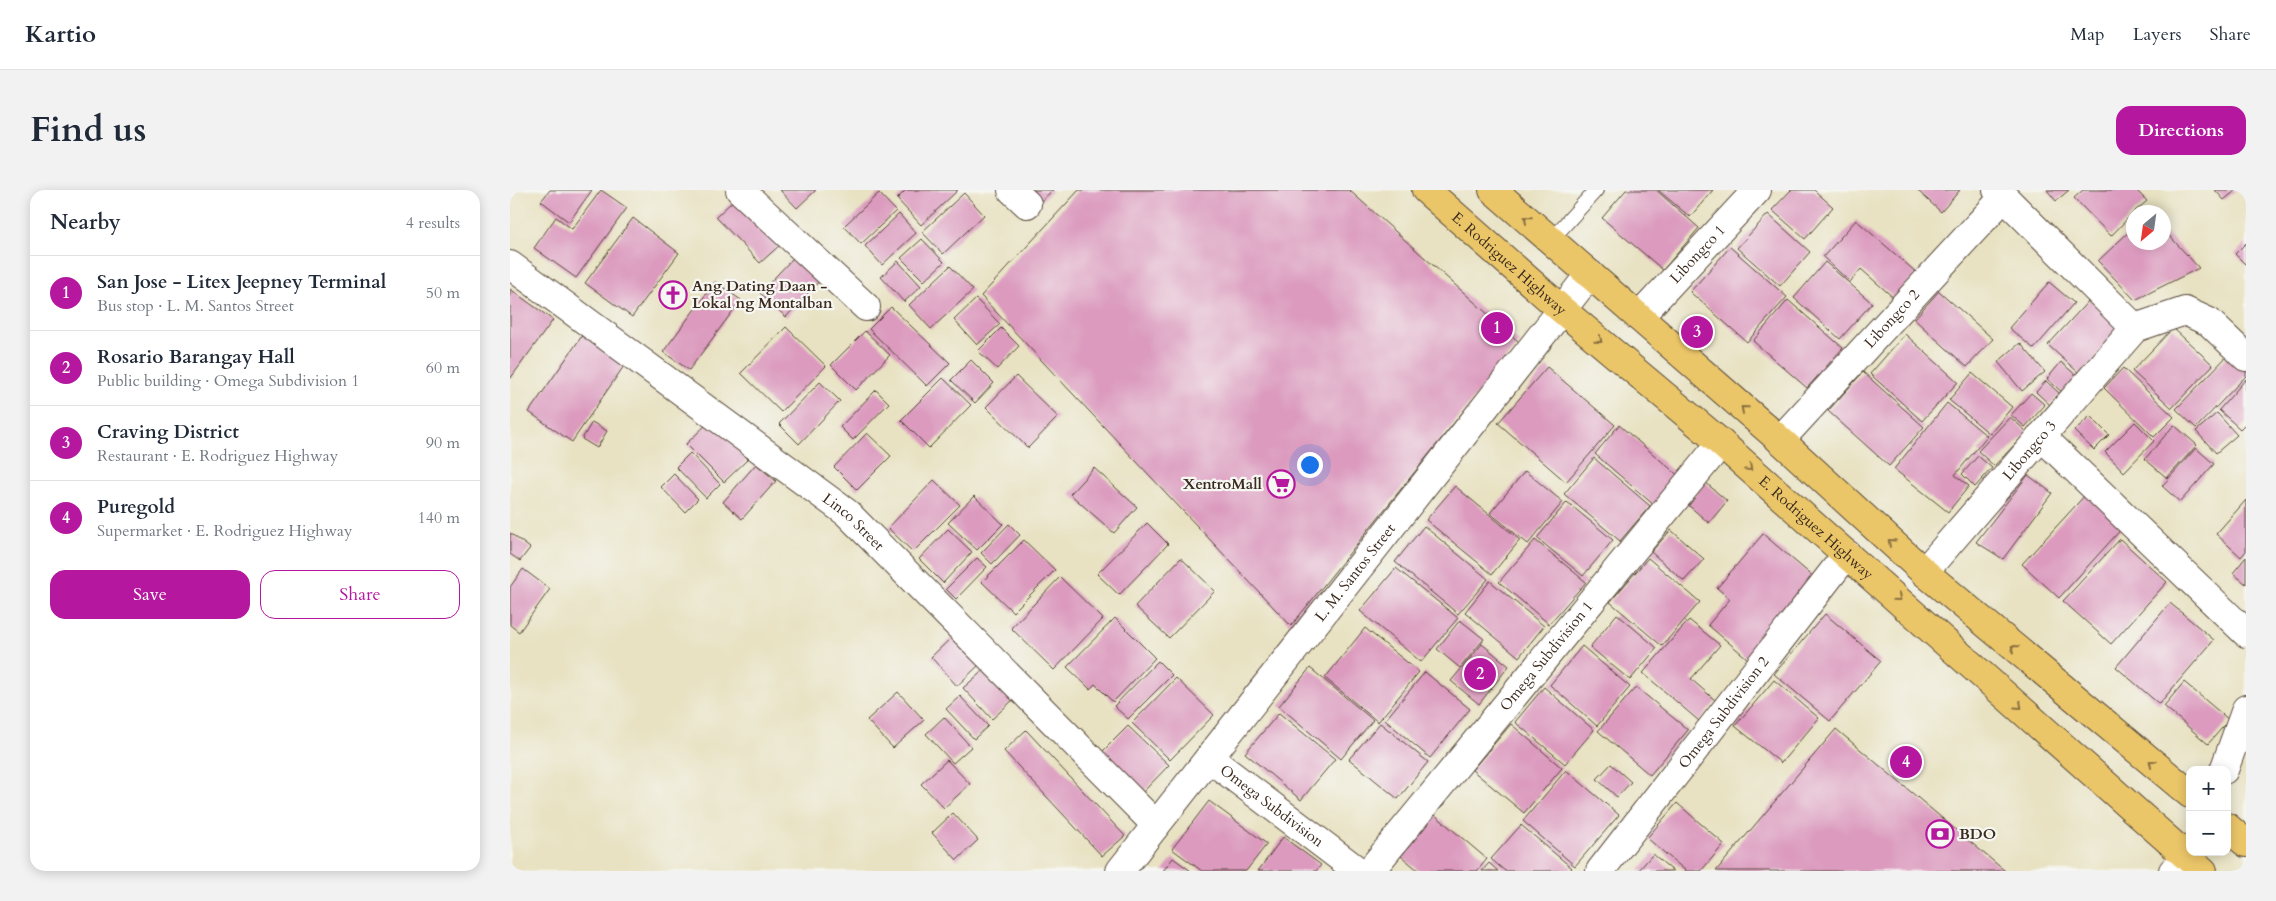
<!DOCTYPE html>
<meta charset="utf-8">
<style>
body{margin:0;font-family:Cardo,serif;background:#f2f2f3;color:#1f2937}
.controls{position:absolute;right:15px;bottom:15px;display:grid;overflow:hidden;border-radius:10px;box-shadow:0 2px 12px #0003}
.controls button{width:45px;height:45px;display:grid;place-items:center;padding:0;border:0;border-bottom:1px solid #e0e1e3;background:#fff;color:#1f2937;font:25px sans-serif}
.compass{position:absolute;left:1616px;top:15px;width:45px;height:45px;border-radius:50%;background:#fff;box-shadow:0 2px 12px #0003;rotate:209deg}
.you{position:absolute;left:799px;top:274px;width:18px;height:18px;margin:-12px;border:4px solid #fff;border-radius:50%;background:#1a73e8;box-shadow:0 0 0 8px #1a73e833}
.badge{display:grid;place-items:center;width:32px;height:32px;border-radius:50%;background:#b5179e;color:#fff;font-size:16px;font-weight:700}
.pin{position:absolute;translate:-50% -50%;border:2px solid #fff;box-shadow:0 1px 5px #0006}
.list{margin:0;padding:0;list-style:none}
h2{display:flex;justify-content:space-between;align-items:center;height:65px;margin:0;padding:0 20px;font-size:21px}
h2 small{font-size:16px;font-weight:400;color:#747a83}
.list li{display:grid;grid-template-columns:32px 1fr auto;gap:15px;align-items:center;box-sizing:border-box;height:75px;padding:0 20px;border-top:1px solid #e0e1e3}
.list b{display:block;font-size:19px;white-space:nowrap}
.list p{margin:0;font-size:16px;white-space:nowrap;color:#747a83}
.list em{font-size:16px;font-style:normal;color:#747a83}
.actions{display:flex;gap:10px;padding:15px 20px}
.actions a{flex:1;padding:11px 0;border:1px solid #b5179e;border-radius:15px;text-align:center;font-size:18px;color:#b5179e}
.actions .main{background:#b5179e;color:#fff}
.map{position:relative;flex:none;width:1736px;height:681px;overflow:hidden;border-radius:15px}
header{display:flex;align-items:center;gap:30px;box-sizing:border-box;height:70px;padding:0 25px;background:#fff;border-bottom:1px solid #e0e1e3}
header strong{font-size:24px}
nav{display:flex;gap:28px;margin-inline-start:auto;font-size:18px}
.intro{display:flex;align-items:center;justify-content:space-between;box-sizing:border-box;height:120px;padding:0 30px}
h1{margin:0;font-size:35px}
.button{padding:12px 22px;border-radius:15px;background:#b5179e;color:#fff;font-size:18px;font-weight:700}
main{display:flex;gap:30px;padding:0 30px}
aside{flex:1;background:#fff;border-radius:15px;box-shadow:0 2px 12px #0003}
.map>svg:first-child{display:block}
.building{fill:#db9abe}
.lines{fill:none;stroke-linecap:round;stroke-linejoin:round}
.service-casing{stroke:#554637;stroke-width:16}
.minor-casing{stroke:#554637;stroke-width:30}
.primary-casing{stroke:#554637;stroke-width:30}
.service{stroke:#fff;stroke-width:14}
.minor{stroke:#fff;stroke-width:28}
.primary{stroke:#ebc669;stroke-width:28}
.oneway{stroke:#8a7040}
.labels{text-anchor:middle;stroke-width:4.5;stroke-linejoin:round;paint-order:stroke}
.street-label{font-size:15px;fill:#3b2a1e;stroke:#f6f6f2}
.poi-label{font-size:15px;font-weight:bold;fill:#3b2a1e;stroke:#f6f6f2;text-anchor:start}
</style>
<header>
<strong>Kartio</strong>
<nav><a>Map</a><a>Layers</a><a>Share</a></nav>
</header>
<div class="intro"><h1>Find us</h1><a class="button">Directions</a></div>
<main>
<aside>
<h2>Nearby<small>4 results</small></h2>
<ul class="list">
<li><span class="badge">1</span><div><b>San Jose - Litex Jeepney Terminal</b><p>Bus stop · L. M. Santos Street</p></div><em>50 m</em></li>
<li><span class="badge">2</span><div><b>Rosario Barangay Hall</b><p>Public building · Omega Subdivision 1</p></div><em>60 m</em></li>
<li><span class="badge">3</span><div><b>Craving District</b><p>Restaurant · E. Rodriguez Highway</p></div><em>90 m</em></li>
<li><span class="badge">4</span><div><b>Puregold</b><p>Supermarket · E. Rodriguez Highway</p></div><em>140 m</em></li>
</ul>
<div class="actions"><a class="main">Save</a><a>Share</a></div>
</aside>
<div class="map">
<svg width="1736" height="681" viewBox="0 0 1736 681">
<rect width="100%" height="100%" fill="#f6f6f2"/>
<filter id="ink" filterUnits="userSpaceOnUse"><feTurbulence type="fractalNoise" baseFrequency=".02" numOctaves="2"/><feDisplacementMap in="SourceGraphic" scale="10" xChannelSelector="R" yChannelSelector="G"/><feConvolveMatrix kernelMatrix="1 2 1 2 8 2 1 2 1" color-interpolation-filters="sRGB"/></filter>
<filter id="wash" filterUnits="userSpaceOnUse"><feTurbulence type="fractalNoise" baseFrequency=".0096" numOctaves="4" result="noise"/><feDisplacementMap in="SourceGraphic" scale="20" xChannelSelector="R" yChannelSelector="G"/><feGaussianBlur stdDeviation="1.12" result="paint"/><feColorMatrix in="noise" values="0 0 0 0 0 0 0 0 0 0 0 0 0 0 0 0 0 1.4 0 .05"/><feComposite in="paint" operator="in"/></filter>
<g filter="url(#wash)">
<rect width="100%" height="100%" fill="#e8e2c2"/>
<g id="blocks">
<g class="building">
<polygon points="40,0 82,0 59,32 31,11"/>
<polygon points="91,0 117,18 66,88 24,58 46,27 62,39"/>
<polygon points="270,0 306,0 287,18"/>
<polygon points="396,0 448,0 411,35 387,9"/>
<polygon points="520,0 543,0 531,11"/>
<polygon points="569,0 839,0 1009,152 781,436 471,106"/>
<polygon points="1116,0 1146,0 1189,38 1153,80 1092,28"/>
<polygon points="1148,0 1203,0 1180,27"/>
<polygon points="1281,0 1304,0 1323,17 1295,49 1262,20"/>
<polygon points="1407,0 1450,0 1431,22"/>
<polygon points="1537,0 1559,0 1546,11"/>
<polygon points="1573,0 1626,0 1637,11 1624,22 1601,46 1564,8"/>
<polygon points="1705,0 1726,0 1714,10"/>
<polygon points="369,3 386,21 351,54 334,36"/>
<polygon points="454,3 474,25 433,64 412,42"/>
<polygon points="227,7 271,54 250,73 206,27"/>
<polygon points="389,24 406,43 372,75 355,56"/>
<polygon points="1258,24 1300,62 1270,96 1227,58"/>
<polygon points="123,28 169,63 122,127 75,93"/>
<polygon points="1346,30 1407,83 1385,109 1351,79 1340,92 1313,67"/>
<polygon points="1624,37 1624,52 1654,52 1654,40 1689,78 1625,110 1588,71"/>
<polygon points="412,49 434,72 414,91 391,68"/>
<polygon points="1736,53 1736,75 1725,64"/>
<polygon points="1220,57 1277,107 1237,152 1180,102"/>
<polygon points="284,67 310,90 276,127 250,103"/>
<polygon points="388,71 411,96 394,112 371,87"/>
<polygon points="1315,72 1362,113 1330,149 1284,108"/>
<polygon points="440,76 463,100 421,139 399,115"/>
<polygon points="205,92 231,110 179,180 153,162"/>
<polygon points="1539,92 1564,113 1524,159 1499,138"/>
<polygon points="0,99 43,130 0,189"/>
<polygon points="1429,101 1483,149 1457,177 1404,129"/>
<polygon points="1582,107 1614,137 1571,185 1538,155"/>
<polygon points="466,109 490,134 467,155 444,130"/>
<polygon points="1278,110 1333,158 1297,198 1243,151"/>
<polygon points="381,117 440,173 417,196 359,139"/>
<polygon points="276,137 316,176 271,222 231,183"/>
<polygon points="491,138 509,156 487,179 468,161"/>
<polygon points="1663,138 1703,175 1662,218 1622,181"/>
<polygon points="76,140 118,170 62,252 19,222"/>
<polygon points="355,141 380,165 346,200 321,175"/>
<polygon points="1395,144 1448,192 1412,231 1360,184"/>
<polygon points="1510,153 1535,182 1512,201 1488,172"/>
<polygon points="1721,162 1736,176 1736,186 1686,238 1666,219"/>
<polygon points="461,170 484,193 465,213 441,190"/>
<polygon points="1551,172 1568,187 1553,203 1537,189"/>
<polygon points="1037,177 1105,235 1056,292 988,233"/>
<polygon points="1613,178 1664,227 1644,247 1594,198"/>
<polygon points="1353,182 1414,237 1379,276 1318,221"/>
<polygon points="1462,183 1502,217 1480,244 1439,210"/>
<polygon points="506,186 548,227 518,258 476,217"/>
<polygon points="433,188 461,215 419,258 391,230"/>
<polygon points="1736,189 1736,233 1730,239 1709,220"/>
<polygon points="1536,191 1550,204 1540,215 1526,202"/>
<polygon points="310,192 330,211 289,254 269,234"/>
<polygon points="366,200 379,213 343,250 330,237"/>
<polygon points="1521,203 1535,215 1515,237 1501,225"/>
<polygon points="1437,213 1477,246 1445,285 1459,296 1438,322 1384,279"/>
<polygon points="1707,223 1727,245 1706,263 1686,241"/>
<polygon points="1580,226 1599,245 1584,260 1564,241"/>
<polygon points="1500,227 1517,242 1484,276 1468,261"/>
<polygon points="200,231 238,269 214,292 176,254"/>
<polygon points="82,232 97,241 87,258 72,249"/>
<polygon points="1625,232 1644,251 1614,282 1595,262"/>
<polygon points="1109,235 1170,287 1145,316 1085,264"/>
<polygon points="1664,235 1687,255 1657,288 1635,269"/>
<polygon points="357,243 381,266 347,300 324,277"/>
<polygon points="1686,258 1704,274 1670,312 1652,296"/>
<polygon points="180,263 210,294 196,308 166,277"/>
<polygon points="1468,266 1482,278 1465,297 1452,284"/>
<polygon points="1084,268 1140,316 1110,351 1054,304"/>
<polygon points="246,274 266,291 232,329 213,312"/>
<polygon points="584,278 627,317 604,343 560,304"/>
<polygon points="1015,281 1053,312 1018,354 980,323"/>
<polygon points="164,284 188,309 175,322 151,297"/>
<polygon points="1518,285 1542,303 1493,369 1466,352"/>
<polygon points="424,290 450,315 403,362 378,338"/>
<polygon points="1195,292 1217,311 1199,333 1177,314"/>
<polygon points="945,296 1010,350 982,384 916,330"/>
<polygon points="1578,302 1615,335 1549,408 1512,374"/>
<polygon points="464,306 493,334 467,360 438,333"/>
<polygon points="1736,310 1736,361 1731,367 1706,344"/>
<polygon points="1057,312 1103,350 1073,386 1027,348"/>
<polygon points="637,333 658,354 609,405 587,384"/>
<polygon points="499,334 510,345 482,374 471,363"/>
<polygon points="914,336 978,389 948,424 885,372"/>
<polygon points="438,339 462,362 433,393 409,369"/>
<polygon points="1161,340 1194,369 1174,391 1141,362"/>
<polygon points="0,343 20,358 10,371 0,364"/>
<polygon points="1253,344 1306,389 1238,469 1198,435 1220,409 1207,398"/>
<polygon points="1610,349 1657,392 1601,454 1553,411"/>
<polygon points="514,350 545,380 503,422 472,392"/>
<polygon points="1025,350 1076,392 1039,434 989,392"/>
<polygon points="1736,367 1736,394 1723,383"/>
<polygon points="467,368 477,377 446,409 436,399"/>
<polygon points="671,368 705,401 659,448 625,416"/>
<polygon points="1138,368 1190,412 1152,456 1100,412"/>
<polygon points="886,378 948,428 911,472 850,421"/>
<polygon points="13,379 40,399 9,442 0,435 0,397"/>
<polygon points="550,387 593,429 544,480 501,438"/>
<polygon points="980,391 1034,436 1009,467 955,422"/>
<polygon points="1660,413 1704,450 1649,514 1606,477"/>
<polygon points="1107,424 1147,458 1120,490 1080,457"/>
<polygon points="1315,424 1371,471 1320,531 1264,484"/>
<polygon points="605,428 645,468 603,512 585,494 580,499 557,477"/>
<polygon points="950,430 974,449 950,478 927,459"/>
<polygon points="1179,430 1210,455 1181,489 1206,511 1189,531 1133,483"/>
<polygon points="855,438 909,482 868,532 815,488"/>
<polygon points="443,446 470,474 447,496 421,467"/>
<polygon points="972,454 999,476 969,514 941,491"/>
<polygon points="1072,456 1120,497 1087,536 1040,495"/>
<polygon points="648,471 662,485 618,529 604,516"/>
<polygon points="800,478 863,530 831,569 769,516"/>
<polygon points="475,479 504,509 482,529 453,498"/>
<polygon points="915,482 960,519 920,568 875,530"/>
<polygon points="666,488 704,525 660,570 622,533"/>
<polygon points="1264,490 1309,528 1271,573 1225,536"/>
<polygon points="1674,492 1719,530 1698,554 1654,516"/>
<polygon points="1034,497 1084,540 1055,574 1005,532"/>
<polygon points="1126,497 1178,540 1140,585 1088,541"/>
<polygon points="388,502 414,530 383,558 357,530"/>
<polygon points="450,506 478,536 464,549 436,519"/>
<polygon points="769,523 825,569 791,610 735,563"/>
<polygon points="434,527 461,557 443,573 416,544"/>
<polygon points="870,533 918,572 888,609 839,569"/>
<polygon points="1001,534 1052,578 1014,623 962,580"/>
<polygon points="618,536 659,575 633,602 592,562"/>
<polygon points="1326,539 1495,681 1206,681"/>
<polygon points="516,540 615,646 592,666 494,561"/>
<polygon points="437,570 460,594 434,618 411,594"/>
<polygon points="1101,574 1121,592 1107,607 1087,589"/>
<polygon points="1056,580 1109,625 1065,676 1013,631"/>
<polygon points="699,611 757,654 736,681 692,681 662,659"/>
<polygon points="1167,613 1214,654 1191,681 1176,681 1137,648"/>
<polygon points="443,623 468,650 447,670 422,643"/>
<polygon points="925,625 977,669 967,681 909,681 891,666"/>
<polygon points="1011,635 1062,678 1059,681 995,681 981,669"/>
<polygon points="773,647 811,675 806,681 748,681"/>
<polygon points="1143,664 1163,681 1128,681"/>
<polygon points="663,668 681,681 653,681"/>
<polygon points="979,673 988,681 972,681"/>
</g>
</g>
</g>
<g filter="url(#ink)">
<use href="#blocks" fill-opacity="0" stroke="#554637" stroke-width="1"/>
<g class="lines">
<g class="service-casing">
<polyline id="service" points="1041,50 1086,0"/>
</g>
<g class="minor-casing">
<g id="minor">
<polyline points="230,0 356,117"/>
<polyline points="502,0 517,14"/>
<polyline points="1487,0 1625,138"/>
<path id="s1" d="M0,75L337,323L646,635"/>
<path id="s2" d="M1129,127L1247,0"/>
<polyline points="1625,138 1675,121 1699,132 1736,167"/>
<polyline points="1531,246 1736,443"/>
<path id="s3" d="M1270,250L1494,7"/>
<path id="s4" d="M1414,382L1625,138"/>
<path id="s5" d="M699,568L848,681"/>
<polyline points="1714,580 1736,519"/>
<path id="s6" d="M610,681L1080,84"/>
<path id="s7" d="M860,681L1211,253"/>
<path id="s8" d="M1090,681L1337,364"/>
<polyline points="1663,681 1676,666"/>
</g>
</g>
<g class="primary-casing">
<g id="primary">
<path id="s9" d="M916,0L1051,119L1211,253L1693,681"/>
<polyline points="983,0 1270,250 1414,382 1680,604"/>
<polyline points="1717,637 1736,653"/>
</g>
</g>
<use href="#service" class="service"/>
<use href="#minor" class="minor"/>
<use href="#primary" class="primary"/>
</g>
<defs><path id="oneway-chevron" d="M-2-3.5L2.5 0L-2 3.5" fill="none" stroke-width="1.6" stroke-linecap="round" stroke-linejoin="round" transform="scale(1.25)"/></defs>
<g class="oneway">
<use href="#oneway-chevron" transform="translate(1017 29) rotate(-139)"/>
<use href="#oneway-chevron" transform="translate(1089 150) rotate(39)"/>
<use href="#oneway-chevron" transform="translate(1234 219) rotate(-139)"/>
<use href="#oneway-chevron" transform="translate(1239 278) rotate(42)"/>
<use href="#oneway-chevron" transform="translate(1381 352) rotate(-138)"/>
<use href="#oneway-chevron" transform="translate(1388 408) rotate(41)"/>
<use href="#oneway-chevron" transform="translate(1504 458) rotate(-140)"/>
<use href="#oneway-chevron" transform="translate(1509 516) rotate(42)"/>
<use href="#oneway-chevron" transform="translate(1642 573) rotate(-140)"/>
</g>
</g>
<defs>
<g id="church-ring" transform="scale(1.4375)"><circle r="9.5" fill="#f6f6f2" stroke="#b5179e" stroke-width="1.5"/><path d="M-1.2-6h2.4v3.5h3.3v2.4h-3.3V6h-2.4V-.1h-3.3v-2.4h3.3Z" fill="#b5179e"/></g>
<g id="supermarket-ring" transform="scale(1.4375)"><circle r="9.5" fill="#f6f6f2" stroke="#b5179e" stroke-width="1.5"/><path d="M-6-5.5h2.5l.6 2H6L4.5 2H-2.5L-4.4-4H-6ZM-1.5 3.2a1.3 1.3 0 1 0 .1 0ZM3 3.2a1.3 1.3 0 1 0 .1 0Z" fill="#b5179e"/></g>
<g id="bank-ring" transform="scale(1.4375)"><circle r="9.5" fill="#f6f6f2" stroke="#b5179e" stroke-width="1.5"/><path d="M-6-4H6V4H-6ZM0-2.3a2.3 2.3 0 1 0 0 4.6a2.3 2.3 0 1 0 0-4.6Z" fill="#b5179e"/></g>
</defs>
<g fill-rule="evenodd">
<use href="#church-ring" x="163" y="105"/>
<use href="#supermarket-ring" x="771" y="294"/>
<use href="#bank-ring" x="1430" y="644"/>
</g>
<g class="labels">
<g class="street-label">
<text dy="5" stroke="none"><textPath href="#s2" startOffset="86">Libongco 1</textPath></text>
<text dy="5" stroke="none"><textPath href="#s9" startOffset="111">E. Rodriguez Highway</textPath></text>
<text dy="5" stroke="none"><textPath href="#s3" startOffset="165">Libongco 2</textPath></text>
<text dy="5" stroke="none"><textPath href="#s4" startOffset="161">Libongco 3</textPath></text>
<text dy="5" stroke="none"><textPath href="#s1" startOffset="429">Linco Street</textPath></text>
<text dy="5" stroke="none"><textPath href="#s9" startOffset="516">E. Rodriguez Highway</textPath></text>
<text dy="5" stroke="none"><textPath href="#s6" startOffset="380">L. M. Santos Street</textPath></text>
<text dy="5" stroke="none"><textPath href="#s7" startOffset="278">Omega Subdivision 1</textPath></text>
<text dy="5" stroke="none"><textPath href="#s8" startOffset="201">Omega Subdivision 2</textPath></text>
<text dy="5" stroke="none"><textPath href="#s5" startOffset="79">Omega Subdivision</textPath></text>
</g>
<g class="poi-label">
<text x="182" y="101">Ang Dating Daan -<tspan x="182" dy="17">Lokal ng Montalban</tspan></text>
<text x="752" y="299" text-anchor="end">XentroMall</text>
<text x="1449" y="649">BDO</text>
</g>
</g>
</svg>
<div class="controls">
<button>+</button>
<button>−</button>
</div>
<svg class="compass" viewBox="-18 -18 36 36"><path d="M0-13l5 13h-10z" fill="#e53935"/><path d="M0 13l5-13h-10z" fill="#747a83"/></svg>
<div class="you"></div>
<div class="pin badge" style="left:987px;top:138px">1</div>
<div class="pin badge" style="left:970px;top:484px">2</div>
<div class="pin badge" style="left:1187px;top:142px">3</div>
<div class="pin badge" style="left:1396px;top:572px">4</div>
</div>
</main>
